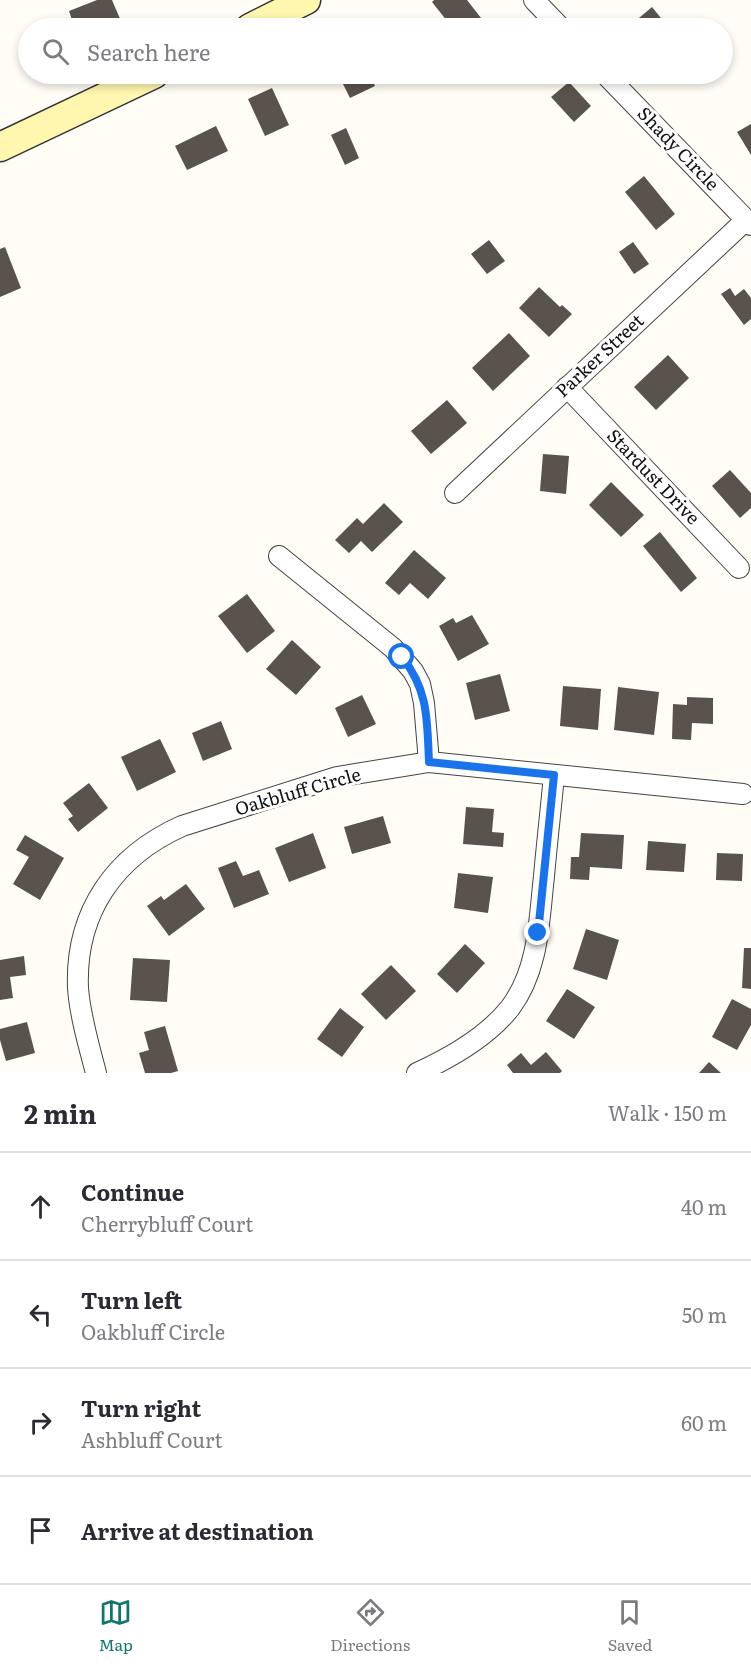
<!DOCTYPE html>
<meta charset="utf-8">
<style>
body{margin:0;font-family:Literata,serif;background:#f7f7f7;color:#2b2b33}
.stop{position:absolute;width:18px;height:18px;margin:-14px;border:4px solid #1a73e8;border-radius:50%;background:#fff}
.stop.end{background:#1a73e8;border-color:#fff;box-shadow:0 2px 6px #0008}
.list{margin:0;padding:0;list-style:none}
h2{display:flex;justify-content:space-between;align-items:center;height:78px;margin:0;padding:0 24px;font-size:26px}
h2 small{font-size:20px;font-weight:400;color:#7c7c81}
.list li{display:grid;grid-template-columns:39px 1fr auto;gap:18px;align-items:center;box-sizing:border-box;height:108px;padding:0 24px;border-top:2px solid #e1e1e2}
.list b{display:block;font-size:22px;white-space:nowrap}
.list p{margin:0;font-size:20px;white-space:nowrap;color:#7c7c81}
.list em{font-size:20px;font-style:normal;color:#7c7c81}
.icon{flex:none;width:33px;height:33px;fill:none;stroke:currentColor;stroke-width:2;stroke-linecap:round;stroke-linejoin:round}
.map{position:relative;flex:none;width:751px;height:1073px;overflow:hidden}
.search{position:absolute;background:#fff;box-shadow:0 3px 9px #0003;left:18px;right:18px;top:18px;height:66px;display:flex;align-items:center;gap:15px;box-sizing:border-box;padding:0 21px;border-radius:33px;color:#7c7c81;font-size:22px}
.sheet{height:510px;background:#fff}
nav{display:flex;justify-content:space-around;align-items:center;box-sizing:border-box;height:84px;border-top:2px solid #e1e1e2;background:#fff;font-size:16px;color:#7c7c81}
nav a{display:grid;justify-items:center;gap:3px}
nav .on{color:#0f766e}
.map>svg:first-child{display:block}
.building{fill:#5a524d}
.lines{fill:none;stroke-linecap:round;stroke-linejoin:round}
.minor-casing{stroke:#444;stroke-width:22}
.secondary-casing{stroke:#333;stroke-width:31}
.minor{stroke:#fff;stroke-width:20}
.secondary{stroke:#fff6b0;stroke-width:28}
.route{stroke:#1a73e8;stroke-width:8}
.labels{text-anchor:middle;stroke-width:6;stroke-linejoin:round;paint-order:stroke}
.street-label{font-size:18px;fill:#111;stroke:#fff}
</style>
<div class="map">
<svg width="751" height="1073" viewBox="0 0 751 1073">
<rect width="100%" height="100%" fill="#fffdf5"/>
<g class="building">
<polygon points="97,0 112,0 124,28 59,28 58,26 72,20 69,11"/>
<polygon points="434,0 467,0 481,18 468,28 460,19 451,26 432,2"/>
<polygon points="652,7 669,28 637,28 633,23"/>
<polygon points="338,74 369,74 375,86 350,98"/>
<polygon points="569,82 591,106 574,122 551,97"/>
<polygon points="272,88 289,125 265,136 248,99"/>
<polygon points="751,124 751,155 737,132"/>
<polygon points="216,126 228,151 187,170 175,146"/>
<polygon points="346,128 359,158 345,165 331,135"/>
<polygon points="644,176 675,214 656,230 625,192"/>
<polygon points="489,240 505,261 487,274 471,254"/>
<polygon points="633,242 649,264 634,274 619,252"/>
<polygon points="5,247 21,288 0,297 0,249"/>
<polygon points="539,287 560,307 562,305 572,314 549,337 519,308"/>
<polygon points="730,288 735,296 744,289 751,298 751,319 744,325 721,294"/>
<polygon points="509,333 530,356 493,391 472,368"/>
<polygon points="668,355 689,378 656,410 634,387"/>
<polygon points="447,400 467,423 431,454 411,431"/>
<polygon points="543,454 569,456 566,494 540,491"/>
<polygon points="730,470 751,493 751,508 740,518 712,486"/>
<polygon points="611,482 644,515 621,537 589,505"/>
<polygon points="384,503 403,522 372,552 361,541 349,553 335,540 357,518 363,524"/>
<polygon points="660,532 697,578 681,592 643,546"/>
<polygon points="414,550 446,578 428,599 410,583 399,595 385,583"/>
<polygon points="247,594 275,631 247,653 218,616"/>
<polygon points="472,615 489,644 458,661 439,626 453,618 456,623"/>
<polygon points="292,640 321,667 296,695 266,669"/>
<polygon points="500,674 510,711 475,720 466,683"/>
<polygon points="563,686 601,689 598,730 560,726"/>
<polygon points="618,687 659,692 654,735 614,730"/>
<polygon points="362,695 376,724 348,737 335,708"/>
<polygon points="687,697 713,698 713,724 692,723 691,740 672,739 673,704 687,705"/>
<polygon points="221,721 232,749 203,761 192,733"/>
<polygon points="160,739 176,772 137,791 121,757"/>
<polygon points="89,783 108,808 78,832 68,819 73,816 63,803"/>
<polygon points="466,807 494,809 492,832 504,833 503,847 463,844"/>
<polygon points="383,816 391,843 352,854 344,827"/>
<polygon points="313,833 326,868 289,882 275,848"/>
<polygon points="581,833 624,835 622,869 590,867 589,880 570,879 571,857 579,857"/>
<polygon points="25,835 64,858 40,900 13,884 29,857 16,850"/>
<polygon points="648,841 686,844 684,872 646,870"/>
<polygon points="717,853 743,854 742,881 716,880"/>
<polygon points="236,861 243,876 259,870 269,894 234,908 218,868"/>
<polygon points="458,873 493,877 488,913 454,908"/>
<polygon points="186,884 205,909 169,936 147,906 161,896 164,900"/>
<polygon points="586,929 619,940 607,980 573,969"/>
<polygon points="465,944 485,963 457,993 437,974"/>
<polygon points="744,948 751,948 751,989 742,988"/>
<polygon points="24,956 26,975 10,977 13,998 0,1000 0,960"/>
<polygon points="133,958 170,960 167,1002 130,1000"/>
<polygon points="391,965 416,991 386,1020 361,994"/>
<polygon points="567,989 595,1007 574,1039 546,1021"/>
<polygon points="732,999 751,1009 751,1025 737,1050 712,1037"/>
<polygon points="340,1008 364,1027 342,1057 317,1039"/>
<polygon points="27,1022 35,1053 6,1061 0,1040 0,1029"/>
<polygon points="165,1026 178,1071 171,1073 145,1073 139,1053 149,1050 144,1032"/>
<polygon points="546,1052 562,1071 560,1073 513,1073 507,1065 521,1053 531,1065"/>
<polygon points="709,1062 721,1073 699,1073"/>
</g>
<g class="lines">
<g class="minor-casing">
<g id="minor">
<polyline points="534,0 561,28"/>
<polyline points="605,74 751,225"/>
<polyline points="567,387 739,568"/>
<polyline points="455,493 746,220"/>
<polyline points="279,556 393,648 413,671 420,684 424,703 429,762"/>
<path d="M96,1073C89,1046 80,1016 78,988C75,912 115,856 182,826L337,777L429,762L743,794"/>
<path d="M417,1073C450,1058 487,1037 510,1008C539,970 539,920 544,876C547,842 551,808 554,775"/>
</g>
</g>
<g class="secondary-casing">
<g id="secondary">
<polyline points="250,28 306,0"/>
<polyline points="0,147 154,74"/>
</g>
</g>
<use href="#minor" class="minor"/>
<use href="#secondary" class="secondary"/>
</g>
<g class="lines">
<path class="route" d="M402,657C429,691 427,721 429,762L554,775L538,933"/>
</g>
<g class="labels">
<g class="street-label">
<text transform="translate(678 149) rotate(46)" y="6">Shady Circle</text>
<text transform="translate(600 356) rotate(-43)" y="6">Parker Street</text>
<text transform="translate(653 477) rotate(46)" y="6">Stardust Drive</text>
<text transform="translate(298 792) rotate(-16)" y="6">Oakbluff Circle</text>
</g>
</g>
</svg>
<div class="stop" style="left:402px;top:657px"></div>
<div class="stop end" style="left:538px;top:933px"></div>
<div class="search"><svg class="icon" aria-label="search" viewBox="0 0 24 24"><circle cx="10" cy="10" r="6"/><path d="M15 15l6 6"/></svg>Search here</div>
</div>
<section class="sheet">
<h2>2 min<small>Walk · 150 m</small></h2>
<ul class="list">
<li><svg class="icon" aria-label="ahead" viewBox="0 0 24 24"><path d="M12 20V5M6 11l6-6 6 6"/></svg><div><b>Continue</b><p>Cherrybluff Court</p></div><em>40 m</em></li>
<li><svg class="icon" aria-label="left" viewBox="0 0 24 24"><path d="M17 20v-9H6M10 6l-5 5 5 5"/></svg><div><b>Turn left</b><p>Oakbluff Circle</p></div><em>50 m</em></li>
<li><svg class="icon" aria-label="right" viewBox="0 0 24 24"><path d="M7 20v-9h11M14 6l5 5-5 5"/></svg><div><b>Turn right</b><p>Ashbluff Court</p></div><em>60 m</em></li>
<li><svg class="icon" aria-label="arrive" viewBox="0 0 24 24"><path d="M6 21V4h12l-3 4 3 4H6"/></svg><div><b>Arrive at destination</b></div></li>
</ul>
</section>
<nav>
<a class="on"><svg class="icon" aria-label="map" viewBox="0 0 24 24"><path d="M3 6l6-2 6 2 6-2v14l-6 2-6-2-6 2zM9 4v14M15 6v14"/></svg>Map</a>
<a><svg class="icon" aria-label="directions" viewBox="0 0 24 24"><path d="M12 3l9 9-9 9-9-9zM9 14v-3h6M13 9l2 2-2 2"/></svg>Directions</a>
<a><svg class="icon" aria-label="saved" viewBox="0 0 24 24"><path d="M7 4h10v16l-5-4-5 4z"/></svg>Saved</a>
</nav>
